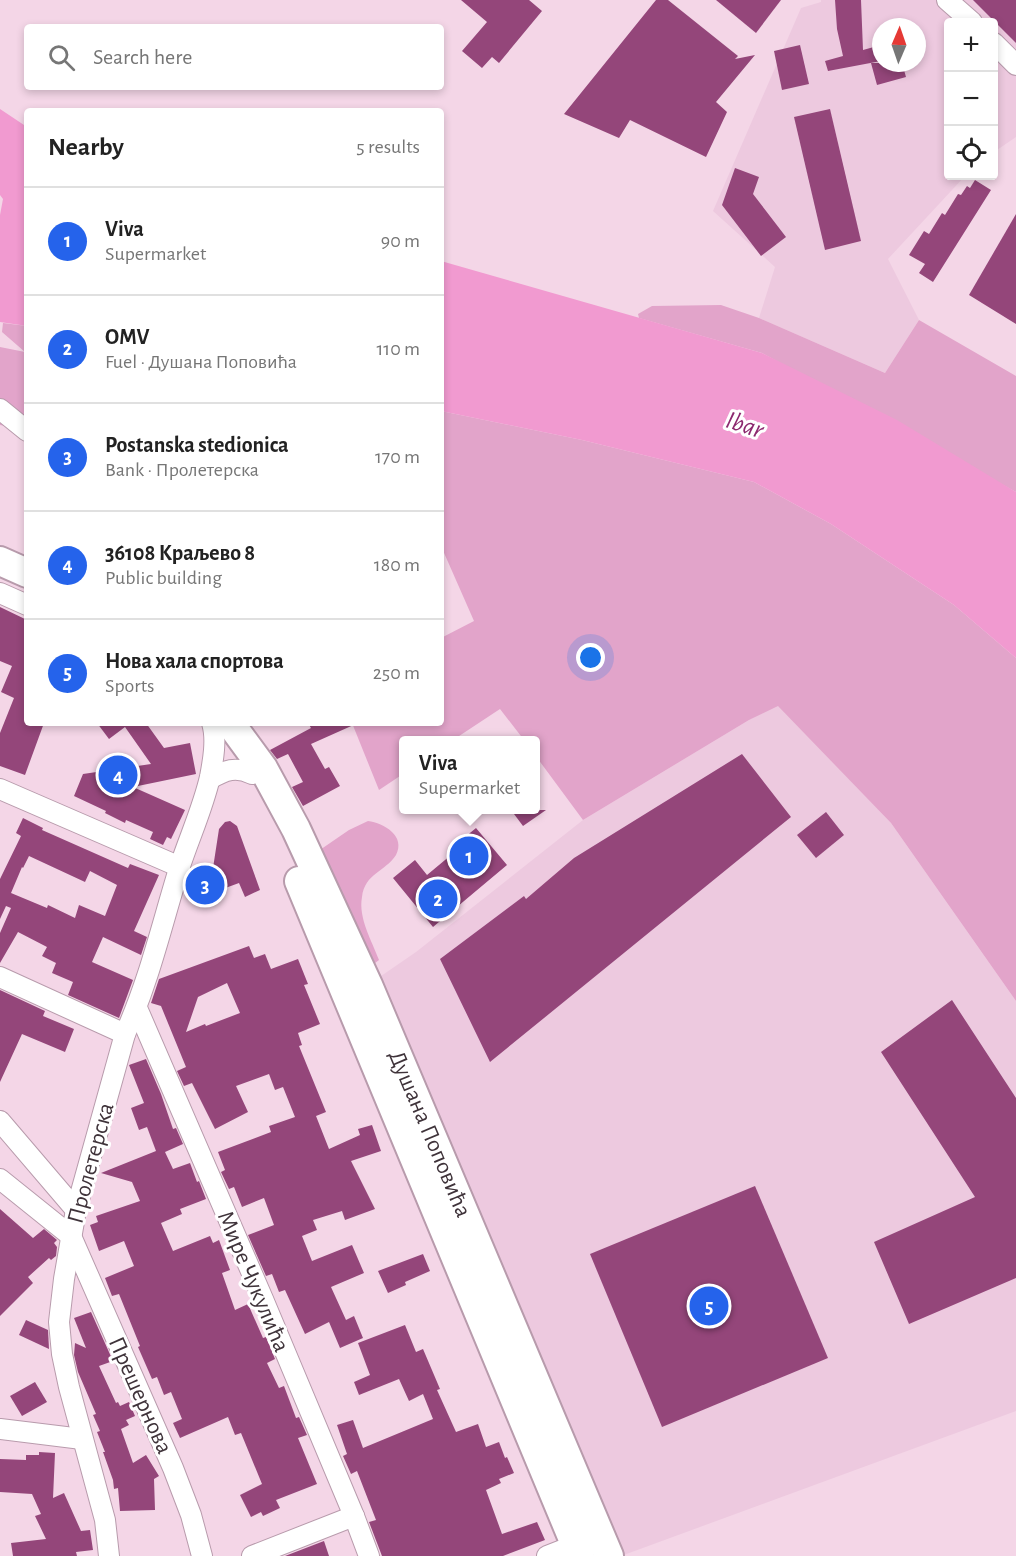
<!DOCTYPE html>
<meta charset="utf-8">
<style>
body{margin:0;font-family:"Alegreya Sans",sans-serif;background:#f2f2f2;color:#222}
.controls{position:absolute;right:18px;top:18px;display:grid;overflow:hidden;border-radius:6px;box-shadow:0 3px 9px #0003}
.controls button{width:54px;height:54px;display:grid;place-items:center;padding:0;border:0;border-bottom:2px solid #e0e0e0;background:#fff;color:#222;font:30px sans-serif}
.compass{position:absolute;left:872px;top:18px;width:54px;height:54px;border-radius:50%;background:#fff;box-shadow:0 3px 9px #0003;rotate:2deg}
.you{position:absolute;left:591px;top:658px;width:21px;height:21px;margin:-15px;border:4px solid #fff;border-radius:50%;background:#1a73e8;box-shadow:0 0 0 9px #1a73e833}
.badge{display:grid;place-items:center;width:39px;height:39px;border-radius:50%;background:#2563eb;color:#fff;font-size:20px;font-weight:700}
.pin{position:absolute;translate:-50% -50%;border:3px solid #fff;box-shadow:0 2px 6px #0006}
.popup{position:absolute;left:399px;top:736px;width:141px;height:78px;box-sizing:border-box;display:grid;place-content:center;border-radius:6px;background:#fff;filter:drop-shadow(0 2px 4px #0005);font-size:20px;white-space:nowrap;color:#767676}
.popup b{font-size:22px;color:#222}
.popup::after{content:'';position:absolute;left:50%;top:100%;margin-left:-12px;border:12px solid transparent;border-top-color:#fff}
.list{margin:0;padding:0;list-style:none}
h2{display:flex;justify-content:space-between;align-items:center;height:78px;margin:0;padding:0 24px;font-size:26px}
h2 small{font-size:20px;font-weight:400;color:#767676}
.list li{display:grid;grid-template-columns:39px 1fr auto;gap:18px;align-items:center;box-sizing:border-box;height:108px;padding:0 24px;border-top:2px solid #e0e0e0}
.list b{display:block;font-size:22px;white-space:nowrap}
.list p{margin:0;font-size:20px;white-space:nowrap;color:#767676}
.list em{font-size:20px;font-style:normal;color:#767676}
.icon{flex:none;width:33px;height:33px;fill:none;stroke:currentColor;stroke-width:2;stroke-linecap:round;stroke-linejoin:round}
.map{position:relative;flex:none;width:1016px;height:1556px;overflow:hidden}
.search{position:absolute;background:#fff;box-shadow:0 3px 9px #0003;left:24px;top:24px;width:420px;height:66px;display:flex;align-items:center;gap:15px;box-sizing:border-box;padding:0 21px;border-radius:6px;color:#767676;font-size:22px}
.panel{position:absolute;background:#fff;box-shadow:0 3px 9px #0003;left:24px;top:108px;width:420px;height:618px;border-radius:6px}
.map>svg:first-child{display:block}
.built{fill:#edc9df;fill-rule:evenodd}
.green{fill:#e2a4ca}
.water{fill:#f19ad0}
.building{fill:#94467a;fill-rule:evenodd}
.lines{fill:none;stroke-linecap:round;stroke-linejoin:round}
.street-casing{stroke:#b89bac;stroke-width:22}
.secondary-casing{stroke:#b89bac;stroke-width:32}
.street{stroke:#fff;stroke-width:20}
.secondary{stroke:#fff;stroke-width:28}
.labels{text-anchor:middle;stroke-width:6;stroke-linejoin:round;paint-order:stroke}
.street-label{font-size:24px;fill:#3f333a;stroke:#fff}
.water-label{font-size:26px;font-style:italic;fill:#8c296f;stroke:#fff}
</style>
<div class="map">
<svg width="1016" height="1556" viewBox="0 0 1016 1556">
<rect width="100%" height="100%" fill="#f4d6e7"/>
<g class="built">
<path d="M821,0H1016V137L994,152V22H948V176H965L888,259L919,320L885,373L759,318L775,267L713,211L801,8L821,2ZM881,27H917V63H881Z"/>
<polygon points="778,705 891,823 1016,1001 1016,1411 621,1556 368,985 416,952 583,820 749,720"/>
</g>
<g class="green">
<polygon points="721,305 759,318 885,373 919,320 1016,376 1016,492 762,353 639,318 638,314 652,306"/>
<polygon points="3,323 27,326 27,425 24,429 0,425 0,347 25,352 2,332"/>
<polygon points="441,411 582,440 754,482 831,524 954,605 1016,658 1016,1001 891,823 778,706 749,720 583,820 535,755 535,740 524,740 500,709 453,740 403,740 403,774 379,790 352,723 441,723 441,638 474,621 441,546"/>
<path d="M368,821C384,823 406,836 396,855C385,872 365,873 362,897C358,918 372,941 379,960L375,963L354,919L314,854L349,830Z"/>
</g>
<g class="water">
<polygon points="0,109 27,127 27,326 0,322 0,215 3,199 0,195"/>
<polygon points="441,261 762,353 897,420 1016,492 1016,658 954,605 831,524 754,482 582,440 441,411"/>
</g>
<g class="building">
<polygon points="461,0 529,0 542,11 499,63 492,57 482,68 462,51 487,22"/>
<polygon points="656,0 668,0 738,56 735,59 755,55 716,102 727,112 706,157 630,120 619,138 564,114"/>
<polygon points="716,0 781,0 756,33"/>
<polygon points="835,0 861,0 863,50 881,45 881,61 828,71 825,61 843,56 837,29"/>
<polygon points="973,0 1016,0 1016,43"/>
<polygon points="800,45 809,84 782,90 774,51"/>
<polygon points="871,63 902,63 906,77 877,85"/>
<polygon points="830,109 861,241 825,250 794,117"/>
<polygon points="735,168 759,177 753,194 786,237 761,256 722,205"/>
<polygon points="975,180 991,190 933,282 919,273 925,264 909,255 924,231 929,234 942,213 945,215 958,194 961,195 967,186 970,188"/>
<polygon points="1016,214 1016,324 969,295"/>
<polygon points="0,607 27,620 27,723 44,723 25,775 0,766 0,733 14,698 1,692 12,666 0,661"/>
<polygon points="97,723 146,723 164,748 190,743 196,774 133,787 185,810 171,839 167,837 163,845 150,839 153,832 126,820 125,823 105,813 106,811 74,796 83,774 151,764 125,727 109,739"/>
<polygon points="308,723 358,723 311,744 325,769 329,767 340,786 303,806 292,787 303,782 288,754 277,759 270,750 311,728"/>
<polygon points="742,754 791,817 490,1062 440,959 524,896 526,899 574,858"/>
<polygon points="511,810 546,810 523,826"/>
<polygon points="826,812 844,835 816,858 797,835"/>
<path d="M23,818L43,828L42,830L128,868L130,864L159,875L134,931L147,937L141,955L103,937L92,962L133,980L119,1018L68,995L73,982L52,973L56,963L42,956L47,947L18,932L0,963V933L11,908L6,906L0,919V879L21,836L16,833ZM29,856L85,882L90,871L117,885L105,916L79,905L75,918L48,905L47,908L11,893L22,867L23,868Z"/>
<polygon points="230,821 237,826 260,890 245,897 239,883 209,894 219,829 225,822"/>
<polygon points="476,828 507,865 433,927 393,878 415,860 427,875 451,855 448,851"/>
<path d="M249,946L254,958L265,954L271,969L298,959L308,984L304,985L320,1024L298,1033L302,1045L299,1046L326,1112L316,1116L329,1149L360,1135L358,1129L372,1125L381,1151L351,1161L375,1209L345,1220L342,1211L313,1220L317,1230L302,1236L312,1261L352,1245L364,1273L331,1287L346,1320L354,1316L363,1338L340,1348L329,1322L305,1334L285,1290L279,1292L272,1274L266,1276L248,1235L274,1225L264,1198L242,1207L234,1187L229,1189L221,1172L225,1170L218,1152L271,1132L269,1126L295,1117L283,1087L275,1090L269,1074L236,1086L248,1112L215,1129L192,1083L184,1086L177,1071L186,1067L161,1006L151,1003L159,979ZM227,983L240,1013L206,1026L205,1024L186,1032L198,997Z"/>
<polygon points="0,990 45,1011 43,1016 74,1029 65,1052 22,1034 0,1082"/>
<polygon points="952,1000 1016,1098 1016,1278 909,1324 874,1242 975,1197 881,1052"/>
<polygon points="146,1059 161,1094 173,1129 176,1128 183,1144 165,1152 173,1169 190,1163 197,1182 199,1181 206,1199 180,1209 182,1214 161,1223 173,1251 210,1236 213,1243 219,1240 230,1270 222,1273 235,1310 248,1304 263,1338 266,1337 275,1359 267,1363 279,1388 284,1386 296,1418 299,1417 307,1435 298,1438 317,1484 276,1500 280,1508 263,1516 261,1512 251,1517 240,1495 262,1484 241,1433 235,1435 228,1417 180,1438 173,1423 182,1419 171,1392 164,1395 157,1377 152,1379 138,1347 140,1346 119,1294 112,1296 105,1278 134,1266 124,1241 99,1251 90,1225 98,1222 96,1216 140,1201 132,1182 101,1173 156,1151 147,1127 139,1130 131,1108 144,1103 129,1065"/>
<polygon points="755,1186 828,1358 662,1427 590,1254"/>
<polygon points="0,1209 33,1238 44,1229 57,1240 54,1243 57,1247 56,1256 51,1260 49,1258 28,1277 33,1283 0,1316"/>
<polygon points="423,1254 430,1271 405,1282 406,1285 388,1293 378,1271"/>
<polygon points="91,1312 113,1361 99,1366 116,1403 118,1402 120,1406 129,1402 135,1416 126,1420 129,1425 121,1429 133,1463 146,1455 159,1476 154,1479 155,1510 120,1511 118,1488 114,1489 113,1480 103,1452 105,1452 97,1432 100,1431 93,1415 96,1414 78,1372 74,1355 75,1343 86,1348 74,1318"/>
<polygon points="26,1320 48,1330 49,1349 19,1335"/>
<polygon points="405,1325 416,1352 423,1349 440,1389 437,1390 456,1432 478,1424 486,1447 499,1442 505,1458 507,1457 514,1473 499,1479 501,1483 486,1490 502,1534 537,1522 545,1540 503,1556 382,1556 369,1522 376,1520 357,1471 351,1474 343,1456 347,1454 337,1425 353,1420 363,1448 433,1419 423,1394 409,1401 399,1379 359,1395 354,1382 370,1375 358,1343"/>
<polygon points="35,1382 47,1402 22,1416 10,1396"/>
<polygon points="39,1452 55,1453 53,1498 64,1493 81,1531 90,1530 93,1550 76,1552 77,1556 13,1556 11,1543 46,1539 35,1516 41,1514 32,1494 0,1492 0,1459 26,1460 26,1455 39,1455"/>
<polygon points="324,1541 329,1556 285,1556"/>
</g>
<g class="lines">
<g class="street-casing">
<g id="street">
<polyline points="947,0 972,22"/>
<polyline points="994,43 1016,65"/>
<polyline points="0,409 27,431"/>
<polyline points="0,593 27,605"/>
<path d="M210,779C225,770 236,766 252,774"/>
<polyline points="0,789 180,867"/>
<polyline points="0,977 125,1034"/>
<polyline points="137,1008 263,1299 354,1516 369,1556"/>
<polyline points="0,1121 76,1210"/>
<polyline points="0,1179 71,1236 173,1468 191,1515 202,1556"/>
<polyline points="0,1429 82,1439"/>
<path d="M109,1556L105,1520L69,1387L62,1354L59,1322L64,1279L76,1210L125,1034C149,981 162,924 179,869C189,838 203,808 210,777C213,761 217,739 212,723"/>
<polyline points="252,1556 354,1516"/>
<polyline points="547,1556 575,1545"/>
</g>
</g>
<g class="secondary-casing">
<g id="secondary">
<polyline points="0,561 27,573"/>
<path id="s1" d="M230,723L263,768L296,829L368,985L609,1556"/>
<polyline points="299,881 580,1556"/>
</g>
</g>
<use href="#street" class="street"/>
<use href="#secondary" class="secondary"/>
</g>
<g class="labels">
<g class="street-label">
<text dy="8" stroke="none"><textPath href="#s1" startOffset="458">Душана Поповића</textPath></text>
<text transform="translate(90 1163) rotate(-75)" y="8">Пролетерска</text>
<text transform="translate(254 1281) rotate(67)" y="8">Мире Чукулића</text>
<text transform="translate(141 1395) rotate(66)" y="8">Прешернова</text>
</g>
<g class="water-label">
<text transform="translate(745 424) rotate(18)" y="9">Ibar</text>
</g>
</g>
</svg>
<div class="controls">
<button>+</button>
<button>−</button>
<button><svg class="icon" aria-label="locate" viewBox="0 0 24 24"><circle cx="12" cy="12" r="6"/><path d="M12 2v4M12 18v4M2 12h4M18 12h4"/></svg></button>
</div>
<svg class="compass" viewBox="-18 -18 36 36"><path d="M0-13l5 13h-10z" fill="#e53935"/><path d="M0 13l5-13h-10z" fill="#767676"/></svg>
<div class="you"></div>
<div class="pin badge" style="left:469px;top:856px">1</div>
<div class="popup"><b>Viva</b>Supermarket</div>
<div class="pin badge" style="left:438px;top:899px">2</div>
<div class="pin badge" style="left:205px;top:885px">3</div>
<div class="pin badge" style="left:118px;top:775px">4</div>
<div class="pin badge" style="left:709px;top:1306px">5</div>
<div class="search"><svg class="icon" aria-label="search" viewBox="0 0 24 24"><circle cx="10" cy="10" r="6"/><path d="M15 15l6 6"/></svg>Search here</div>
<section class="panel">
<h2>Nearby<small>5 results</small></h2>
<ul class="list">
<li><span class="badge">1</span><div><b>Viva</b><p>Supermarket</p></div><em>90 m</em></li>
<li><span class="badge">2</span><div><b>OMV</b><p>Fuel · Душана Поповића</p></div><em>110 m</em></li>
<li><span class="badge">3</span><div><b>Postanska stedionica</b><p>Bank · Пролетерска</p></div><em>170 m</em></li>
<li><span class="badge">4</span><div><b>36108 Краљево 8</b><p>Public building</p></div><em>180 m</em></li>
<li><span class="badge">5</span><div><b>Нова хала спортова</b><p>Sports</p></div><em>250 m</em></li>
</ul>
</section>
</div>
